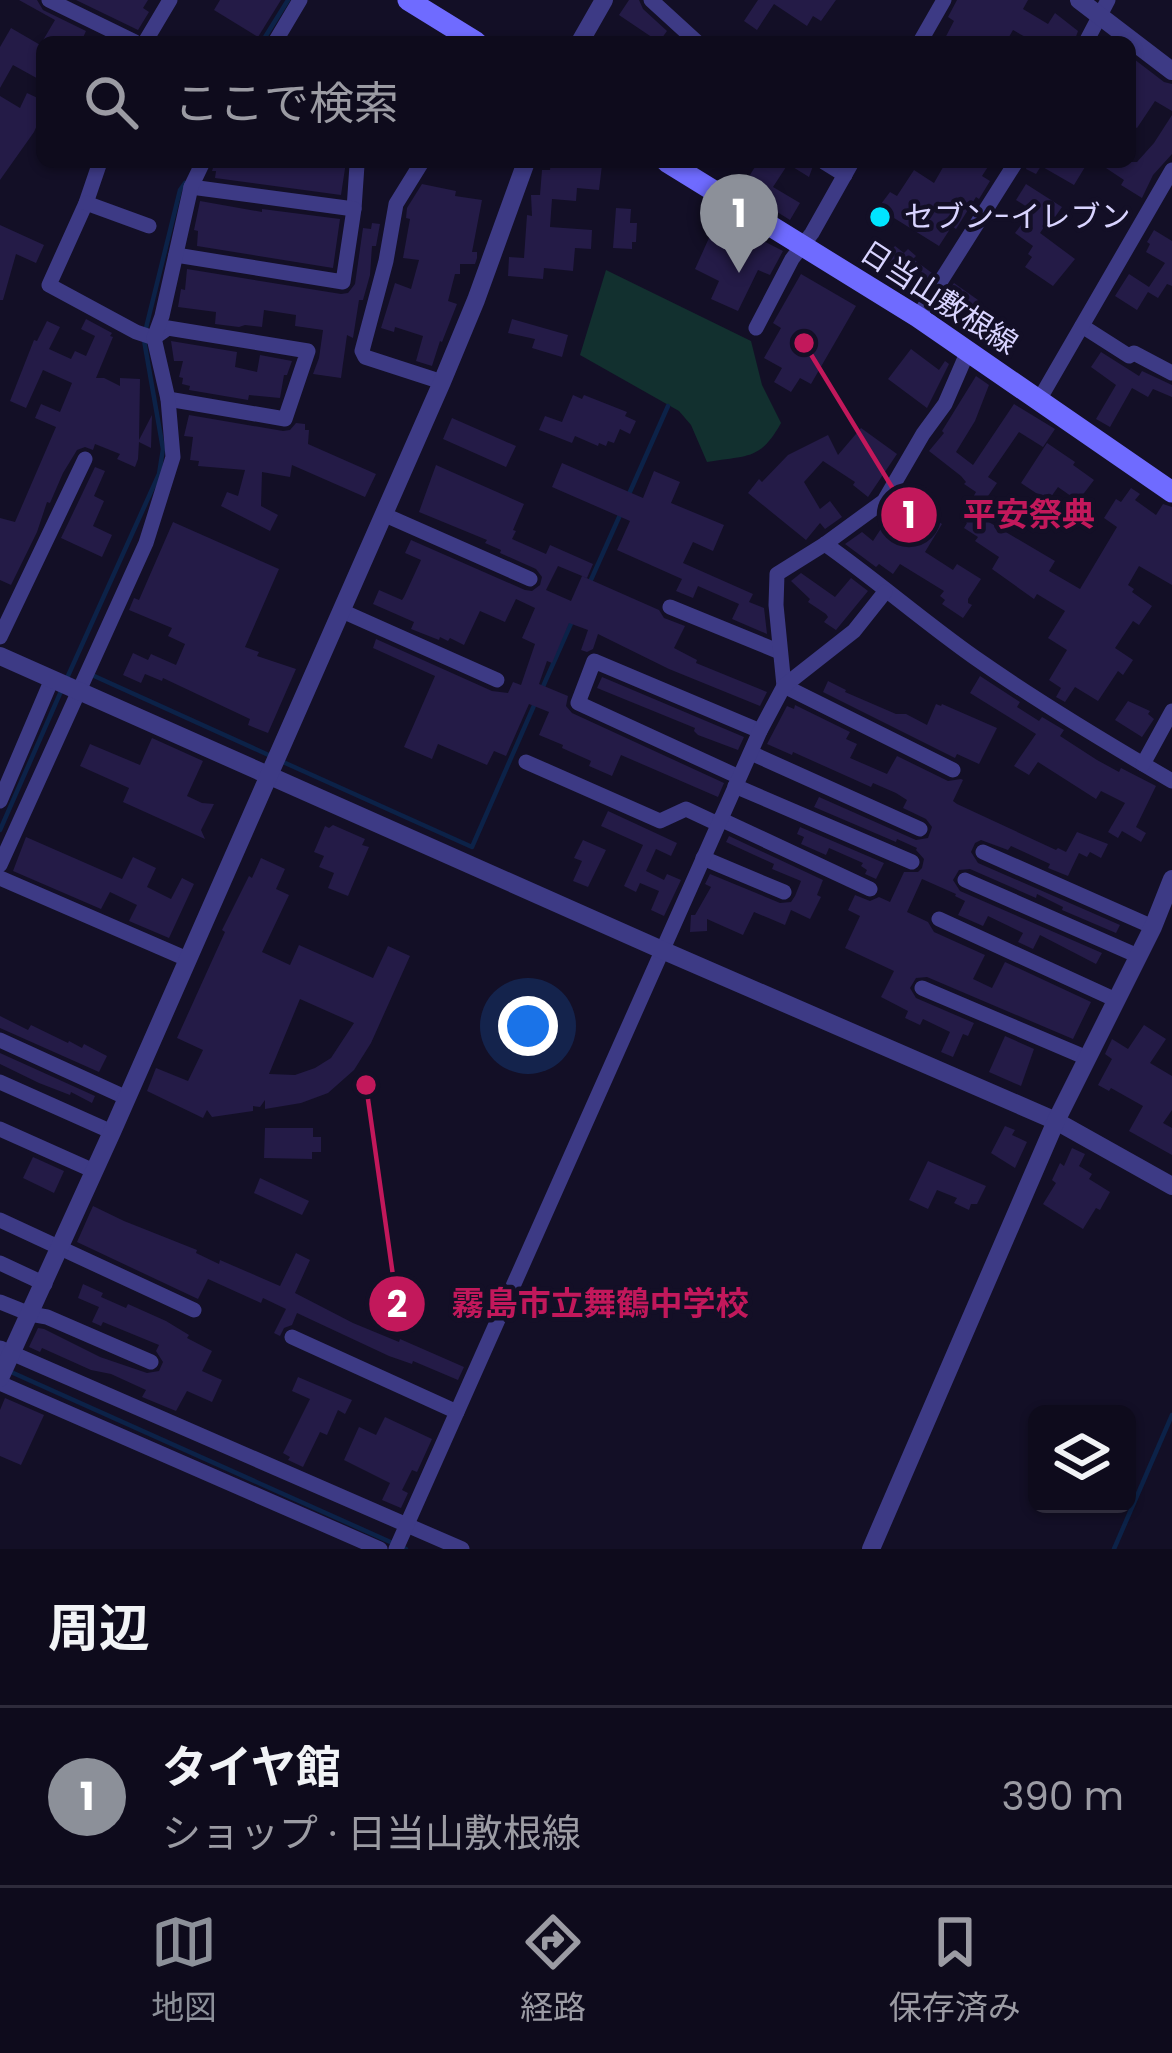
<!DOCTYPE html>
<html lang="ja">
<meta charset="utf-8">
<style>
body{margin:0;font-family:Poppins,"Noto Sans JP",sans-serif;background:#171425;color:#f1f3f6}
.controls{position:absolute;right:36px;bottom:36px;display:grid;overflow:hidden;border-radius:18px;box-shadow:0 3px 9px #0004}
.controls button{width:108px;height:108px;display:grid;place-items:center;padding:0;border:0;border-bottom:3px solid #2e2b3b;background:#0e0b1c;color:#f1f3f6;font:60px sans-serif}
.you{position:absolute;left:528px;top:1026px;width:42px;height:42px;margin:-30px;border:9px solid #fff;border-radius:50%;background:#1a73e8;box-shadow:0 0 0 18px #1a73e833}
.badge{display:grid;place-items:center;width:78px;height:78px;border-radius:50%;background:#8c9099;color:#fff;font-size:39px;font-weight:700}
.pin{position:absolute;translate:-50% -99px;filter:drop-shadow(0 3px 6px #0008)}
.pin::after{content:'';position:absolute;top:63px;width:42px;height:36px;background:inherit;clip-path:polygon(0 0,100% 0,50% 100%)}
.list{margin:0;padding:0;list-style:none}
h2{display:flex;justify-content:space-between;align-items:center;height:156px;margin:0;padding:0 48px;font-size:51px}
h2 small{font-size:39px;font-weight:400;color:#9b9ba3}
.list li{display:grid;grid-template-columns:78px 1fr auto;gap:36px;align-items:center;box-sizing:border-box;height:180px;padding:0 48px;border-top:3px solid #2e2b3b}
.list b{display:block;font-size:45px;white-space:nowrap}
.list p{margin:0;font-size:39px;white-space:nowrap;color:#9b9ba3}
.list em{font-size:39px;font-style:normal;color:#9b9ba3}
.icon{flex:none;width:66px;height:66px;fill:none;stroke:currentColor;stroke-width:2;stroke-linecap:round;stroke-linejoin:round}
.map{position:relative;flex:none;width:1172px;height:1549px;overflow:hidden}
.search{position:absolute;background:#0e0b1c;box-shadow:0 3px 9px #0004;left:36px;right:36px;top:36px;height:132px;display:flex;align-items:center;gap:30px;box-sizing:border-box;padding:0 42px;border-radius:18px;color:#9b9ba3;font-size:45px}
.sheet{height:336px;background:#0e0b1c}
nav{display:flex;justify-content:space-around;align-items:center;box-sizing:border-box;height:168px;border-top:3px solid #2e2b3b;background:#0e0b1c;font-size:33px;color:#9b9ba3}
nav a{display:grid;justify-items:center;gap:6px}
nav .on{color:#8c9099}
.map>svg:first-child{display:block}
.green{fill:#12302f}
.lines{fill:none;stroke-linecap:round;stroke-linejoin:round}
.stream{stroke:#0c2248;stroke-width:4.5}
.building{fill:#241b47;fill-rule:evenodd}
.minor{stroke:#3d3a85;stroke-width:15}
.tertiary{stroke:#3d3a85;stroke-width:18}
.secondary{stroke:#6f6bff;stroke-width:21}
.poi-dot{fill:#00e5ff;stroke:#130f26;stroke-width:4.5}
.labels{text-anchor:middle;stroke-width:9;stroke-linejoin:round;paint-order:stroke}
.poi-label{font-size:30px;fill:#d9d4ff;stroke:#130f26;text-anchor:start}
.street-label{font-size:30px;fill:#d9d4ff;stroke:#130f26}
.leader{fill:none;stroke:#c2185b;stroke-width:4.5}
.callout-dot{fill:#c2185b;stroke:#130f26;stroke-width:4.5}
.mark-label{font-size:36px;text-anchor:middle;font-weight:bold;fill:#fff}
.callout-label{font-size:33px;text-anchor:middle;font-weight:bold;fill:#c2185b;stroke:#130f26;stroke-width:9;stroke-linejoin:round;paint-order:stroke}
</style>
<div class="map">
<svg width="1172" height="1549" viewBox="0 0 1172 1549">
<rect width="100%" height="100%" fill="#130f26"/>
<path class="green" d="M606,270L751,341L762,385L781,423C760,461 747,455 707,462L691,425L679,411L580,355Z"/>
<g class="lines">
<g class="stream">
<polyline points="262,42 288,0"/>
<polyline points="146,328 180,190 185,183"/>
<polyline points="629,494 668,406"/>
<polyline points="590,582 620,515"/>
<polyline points="92,675 273,757"/>
<polyline points="67,678 159,474 163,449 144,340"/>
<polyline points="541,691 573,619"/>
<polyline points="283,762 472,847 536,701"/>
<polyline points="0,830 62,689"/>
<polyline points="11,1372 406,1549"/>
<polyline points="1114,1549 1172,1415"/>
</g>
</g>
<g class="building">
<polygon points="19,0 37,0 43,10 86,31 81,42 42,42 55,20"/>
<polygon points="76,0 148,0 143,8 149,12 138,30"/>
<polygon points="220,0 281,0 258,37 214,10"/>
<polygon points="629,0 639,0 643,9 667,31 659,42 619,15"/>
<polygon points="758,0 836,0 821,21 813,16 807,26 774,4 757,30 744,21"/>
<polygon points="957,0 1028,0 1023,9 1048,24 1055,13 1078,31 1074,42 1034,42 1013,30 1006,42 999,42 990,36 986,42 943,42 954,21 948,17"/>
<polygon points="11,28 42,46 42,81 13,65 0,88 0,47"/>
<polygon points="1130,56 1164,82 1172,84 1172,111 1155,101 1137,128 1130,124"/>
<polygon points="27,93 42,100 42,114 34,132 0,180 0,96 20,108"/>
<polygon points="1172,115 1172,154 1153,175 1142,198 1121,185 1124,180 1097,162 1137,162 1154,143"/>
<polygon points="215,162 346,162 341,195 215,178 216,171 212,171"/>
<polygon points="551,162 602,165 599,190 577,188 576,201 552,199 550,227 592,230 591,249 575,248 573,271 544,268 543,279 508,276 509,257 524,258 527,215 532,216 531,195 540,195 542,170 550,170"/>
<polygon points="758,162 806,162 813,166 809,177 788,164 773,187 800,203 790,220 766,205 770,199 745,183"/>
<polygon points="946,162 991,162 982,176 990,181 979,199 976,197 956,229 952,226 939,246 878,208 890,192 897,196 914,170 934,183"/>
<polygon points="1028,162 1088,162 1074,185 1041,166 1036,174 1026,169"/>
<polygon points="422,184 456,191 455,196 482,200 472,252 477,252 477,258 475,264 460,264 460,274 455,274 448,301 457,304 442,342 440,341 432,366 416,361 423,336 395,327 394,332 381,328 395,283 411,289 419,260 403,258 410,219 406,218 407,208"/>
<polygon points="1026,184 1062,207 1055,217 1052,215 1040,233 1075,259 1053,286 1025,267 1032,257 1028,254 1033,246 1015,233 1032,210 1016,200"/>
<polygon points="200,201 262,212 262,209 340,219 333,268 197,246 198,231 194,230"/>
<polygon points="616,208 631,209 630,223 637,223 636,242 632,242 632,249 613,248"/>
<polygon points="718,218 783,251 770,275 758,270 738,311 711,299 719,281 695,269"/>
<polygon points="372,223 380,224 376,246 372,246 370,275 363,300 359,300 353,338 347,335 341,378 313,374 319,358 323,330 295,326 296,315 264,310 262,327 245,325 239,327 215,324 216,312 178,307 181,289 185,290 187,269 341,294 348,293 355,284 363,228 371,229"/>
<polygon points="0,225 44,245 36,263 16,254 3,300 0,300"/>
<polygon points="1154,230 1172,241 1172,286 1167,284 1158,298 1148,292 1137,310 1115,296 1129,274 1149,287 1165,263 1146,252 1150,244 1147,242"/>
<polygon points="895,246 904,253 908,249 916,256 913,259 932,273 922,288 885,258"/>
<polygon points="801,274 856,306 811,384 800,378 791,392 774,382 782,368 764,358 781,328 773,323"/>
<polygon points="954,283 978,300 974,306 1003,325 994,339 940,304"/>
<polygon points="86,319 112,333 110,336 113,337 96,378 104,378 120,386 120,378 140,379 139,440 152,415 151,448 139,442 138,459 135,467 117,459 120,454 95,444 93,450 85,447 77,450 63,473 50,503 47,502 37,532 11,585 0,580 0,518 15,522 56,427 35,418 41,404 60,412 72,383 43,370 26,408 10,401 34,340 37,341 47,321 60,327 49,349 71,359 75,351 86,356 95,336 81,329"/>
<polygon points="512,319 568,335 562,357 532,348 535,339 508,333"/>
<polygon points="171,341 237,352 235,367 257,372 260,355 292,361 287,375 284,375 280,398 249,395 248,400 189,390 190,386 182,384 183,378 179,377 183,361 174,361"/>
<polygon points="911,349 939,370 945,361 949,364 927,408 888,379"/>
<polygon points="1101,352 1139,376 1142,371 1172,385 1172,397 1153,389 1148,397 1132,388 1110,427 1096,419 1116,385 1091,367"/>
<polygon points="976,376 989,385 975,421 956,452 973,465 1014,404 1055,429 1043,447 1019,432 988,477 997,483 986,499 997,505 987,521 1055,561 1049,571 1080,589 1117,527 1104,518 1116,499 1121,502 1131,488 1140,494 1135,500 1156,515 1163,504 1172,507 1172,585 1139,566 1128,585 1134,589 1132,592 1152,606 1139,625 1133,621 1115,648 1133,660 1123,675 1118,671 1098,701 1075,687 1065,702 1056,697 1061,688 1049,680 1067,650 1048,638 1065,611 1037,594 1034,599 992,569 999,557 975,541 978,537 964,528 967,523 961,518 976,492 964,484 966,482 961,476 929,451 944,433 942,431"/>
<polygon points="573,395 582,399 584,395 627,412 625,416 636,421 630,434 620,429 614,443 608,441 606,446 599,443 598,446 575,436 572,443 539,430 545,416 562,422"/>
<polygon points="189,415 283,431 290,430 296,423 305,424 305,430 309,430 308,444 376,474 365,497 292,465 290,477 262,472 261,506 278,515 270,531 221,506 227,492 238,496 245,470 198,466 199,461 190,460 193,437 184,436"/>
<polygon points="452,418 516,446 506,467 443,439"/>
<polygon points="861,428 897,454 868,497 853,485 855,482 823,461 804,482 820,509 830,501 842,517 825,529 820,523 806,540 748,493 759,479 762,482 788,455 828,435 838,455"/>
<polygon points="1047,443 1075,462 1073,465 1094,480 1078,501 1058,487 1048,501 1021,483"/>
<polygon points="562,463 643,498 654,471 680,482 671,503 724,525 713,551 693,542 683,563 753,594 749,602 764,608 767,634 732,619 739,604 698,586 693,598 676,591 682,579 617,550 630,521 552,487"/>
<polygon points="436,465 524,504 513,530 516,531 512,539 546,554 550,545 593,564 587,578 558,566 546,590 571,601 582,576 659,610 664,618 685,626 674,648 697,660 696,663 767,692 760,706 669,669 598,634 593,649 587,652 581,650 588,630 569,623 552,663 547,661 539,684 568,696 566,706 572,713 724,783 718,797 621,755 612,776 589,766 591,761 562,748 563,745 539,735 549,712 529,704 506,756 494,751 487,765 438,744 432,759 404,747 435,676 373,648 376,639 492,691 508,693 513,682 521,685 535,644 522,638 535,608 516,599 505,622 480,611 464,645 450,638 448,641 440,637 439,640 411,629 414,622 373,604 379,590 402,600 404,597 421,560 405,553 411,540 525,590 532,591 540,585 542,577 536,569 500,553 501,550 485,543 487,540 419,512"/>
<polygon points="95,467 105,471 94,496 104,501 93,526 112,535 102,557 61,538"/>
<polygon points="905,492 914,498 910,504 942,524 925,552 953,570 957,564 981,579 968,599 968,603 972,605 963,618 942,604 945,600 940,596 944,591 900,564 893,574 879,564 876,567 845,544 862,532 873,541"/>
<polygon points="173,522 279,569 245,647 259,652 257,656 296,669 268,733 248,725 250,719 163,678 162,681 145,674 141,683 123,675 133,653 148,660 151,654 176,665 185,644 168,636 172,628 129,610 134,598 139,600"/>
<polygon points="801,573 835,597 851,578 868,591 836,630 824,622 828,617 826,614 808,602 810,599 791,581"/>
<polygon points="980,676 1020,702 1017,707 1039,721 1042,717 1064,730 1060,736 1097,760 1119,772 1121,768 1156,786 1136,827 1146,833 1141,842 1122,831 1118,838 1108,832 1125,803 1101,791 1096,799 1038,762 1029,775 1014,766 1036,734 970,693"/>
<polygon points="602,677 744,737 738,750 698,735 694,731 695,728 597,688"/>
<polygon points="828,681 846,690 845,692 896,714 906,714 927,725 936,704 941,706 942,704 997,728 979,764 957,754 955,758 823,692"/>
<polygon points="1128,701 1150,711 1148,714 1154,719 1142,737 1115,720"/>
<polygon points="795,705 850,732 846,739 857,744 850,758 887,774 897,756 948,781 961,779 963,780 953,801 957,804 1056,850 1058,848 1066,852 1077,832 1108,844 1101,858 1090,852 1087,857 1079,853 1068,876 1048,868 1050,864 1011,846 1008,850 981,840 975,843 971,852 978,863 1120,925 1116,933 1062,910 1063,907 1037,894 1036,898 970,869 959,870 953,880 960,891 1102,953 1096,964 1040,935 1033,949 1018,942 1023,933 988,916 983,926 958,915 965,901 955,896 956,894 922,879 907,912 928,922 934,932 985,955 973,979 992,988 1005,962 1091,1002 1073,1039 927,977 916,978 910,988 916,998 974,1023 968,1036 963,1034 953,1057 941,1052 950,1032 923,1019 920,1025 905,1018 908,1011 881,997 894,971 845,948 860,916 848,910 855,895 870,901 879,897 890,902 904,872 918,872 922,868 924,859 916,850 917,848 897,839 896,842 814,807 819,797 916,840 928,838 932,827 926,819 903,808 907,800 896,793 873,783 871,787 793,752 792,755 767,744 787,706 794,709"/>
<polygon points="152,738 203,761 187,796 202,803 214,804 201,830 205,839 123,802 129,788 80,766 90,744 140,765"/>
<polygon points="608,811 677,843 671,856 656,849 646,871 664,880 667,874 681,880 664,916 651,910 659,891 640,883 636,892 624,886 643,845 601,826"/>
<polygon points="333,825 365,839 362,845 369,847 348,896 328,888 334,873 319,867 324,856 314,852 325,826 329,828"/>
<polygon points="800,827 884,863 876,879 865,874 867,870 861,866 863,863 829,848 826,855 801,844 804,837 797,834"/>
<polygon points="729,836 823,880 817,895 821,897 810,919 791,910 785,925 754,912 743,935 707,919 707,931 690,932 691,915 695,915 711,887 705,884 710,874 780,903 791,902 795,896 801,881 772,869 774,864 726,842"/>
<polygon points="26,837 122,879 133,857 156,868 147,887 171,899 182,878 194,884 169,938 129,921 137,905 110,892 101,909 13,871"/>
<polygon points="583,840 606,850 588,887 573,881 582,861 574,858"/>
<path d="M261,858L285,869L276,889L289,895L262,952L290,965L299,945L373,978L388,946L410,956L371,1043L354,1070L328,1093L301,1103L265,1109V1100L260,1107L253,1106V1111L212,1117L207,1110L203,1118L147,1091L156,1068L188,1081L203,1050L177,1038L225,932L222,930L249,876L252,878ZM300,999L354,1023L331,1058L315,1068L295,1075L269,1074Z"/>
<polygon points="0,1016 28,1030 31,1025 68,1043 69,1041 82,1048 84,1044 107,1056 99,1072 0,1028"/>
<polygon points="1144,1025 1166,1039 1150,1063 1172,1076 1172,1110 1163,1123 1172,1128 1172,1155 1129,1131 1143,1106 1111,1088 1109,1091 1098,1085 1112,1059 1105,1054 1112,1039 1128,1049"/>
<polygon points="1005,1036 1034,1049 1021,1086 989,1072"/>
<polygon points="0,1053 95,1096 92,1103 71,1092 70,1095 39,1083 0,1064"/>
<polygon points="1005,1126 1015,1130 1012,1135 1027,1142 1015,1168 991,1153"/>
<polygon points="265,1128 313,1128 313,1137 321,1137 321,1152 312,1152 312,1159 264,1158"/>
<polygon points="1072,1148 1085,1154 1079,1166 1092,1174 1089,1179 1110,1192 1100,1210 1096,1208 1083,1229 1043,1204 1056,1183 1052,1180 1060,1163 1064,1166"/>
<polygon points="33,1157 64,1171 54,1193 23,1178"/>
<polygon points="928,1161 986,1186 977,1204 971,1204 969,1210 954,1203 957,1198 937,1190 928,1209 909,1200"/>
<polygon points="260,1178 309,1201 302,1215 254,1193"/>
<polygon points="93,1206 124,1221 197,1250 196,1253 219,1264 220,1260 280,1286 296,1253 310,1260 295,1293 353,1323 399,1342 400,1339 464,1367 458,1380 413,1361 412,1364 389,1356 297,1313 292,1325 284,1328 280,1336 274,1333 286,1309 263,1298 261,1303 208,1279 198,1299 77,1242"/>
<polygon points="83,1284 103,1293 101,1297 126,1308 128,1304 166,1321 189,1335 187,1338 212,1351 202,1371 222,1380 212,1402 187,1391 176,1411 142,1397 146,1390 111,1374 91,1370 42,1348 40,1352 29,1347 38,1328 44,1329 100,1357 147,1373 159,1371 163,1362 156,1351 159,1345 103,1322 101,1326 92,1322 99,1307 78,1298"/>
<polygon points="298,1377 352,1400 345,1414 338,1410 327,1435 320,1432 303,1467 288,1460 290,1457 283,1453 310,1399 292,1391"/>
<polygon points="5,1398 44,1415 21,1465 0,1456 0,1410"/>
<polygon points="385,1417 432,1439 417,1472 412,1470 402,1490 408,1493 401,1508 382,1500 390,1483 344,1460 359,1427 376,1435"/>
</g>
<g class="lines">
<g class="minor">
<polyline points="49,0 135,42"/>
<polyline points="651,0 697,42"/>
<polyline points="145,42 170,0"/>
<polyline points="275,42 300,0"/>
<polyline points="920,42 944,0"/>
<polyline points="1086,42 1108,0"/>
<polyline points="100,162 86,203 49,285 136,332 154,338 168,328 308,351 285,419 168,399"/>
<polyline points="422,162 396,204 386,261 362,351 365,357 442,382"/>
<polyline points="824,162 845,175"/>
<polyline points="86,203 149,226"/>
<polyline points="354,209 357,165"/>
<polyline points="176,255 343,282 354,209 191,187"/>
<polyline points="918,317 1016,162"/>
<polyline points="1082,326 1129,356 1134,353 1172,373"/>
<polyline points="756,328 792,259 812,233 852,162"/>
<polyline points="1039,400 1172,170"/>
<polyline points="385,515 530,579"/>
<path d="M825,544C876,580 923,621 974,657C1037,701 1105,742 1172,781"/>
<polyline points="670,607 780,652"/>
<polyline points="342,611 497,680"/>
<polyline points="0,637 85,459"/>
<polyline points="784,686 776,605 777,574 825,544 884,501 923,434 945,404 968,351"/>
<polyline points="784,686 953,770"/>
<polyline points="751,753 920,829"/>
<polyline points="526,762 660,821 686,809 718,824"/>
<polyline points="1143,764 1172,711"/>
<polyline points="739,777 578,703 594,661 760,731"/>
<polyline points="735,786 912,862"/>
<polyline points="0,801 52,679"/>
<polyline points="720,819 870,889"/>
<polyline points="983,852 1153,927"/>
<polyline points="703,858 784,892"/>
<polyline points="0,865 146,543 173,457 168,399 154,338 162,316 191,187 203,162"/>
<polyline points="0,878 187,959"/>
<polyline points="965,880 1138,956"/>
<polyline points="939,919 1116,1000"/>
<polyline points="922,988 1087,1058"/>
<polyline points="0,1040 127,1098"/>
<polyline points="0,1082 112,1132"/>
<polyline points="0,1129 94,1171"/>
<polyline points="0,1220 194,1310"/>
<polyline points="0,1263 45,1284"/>
<polyline points="0,1302 30,1314 47,1317 151,1362"/>
<polyline points="292,1337 457,1412"/>
<polyline points="0,1348 462,1549"/>
<polyline points="0,1383 380,1549"/>
<polyline points="396,1549 760,731 784,686 854,631 885,592"/>
</g>
<g class="tertiary">
<polyline points="1079,0 1172,71"/>
<polyline points="580,42 604,0"/>
<polyline points="0,656 662,950 1056,1121 1172,1186"/>
<polyline points="0,1378 112,1132 442,382 476,300 526,162"/>
<polyline points="871,1549 1056,1121 1153,927 1172,879"/>
</g>
<g class="secondary">
<polyline points="408,0 476,42"/>
<polyline points="667,162 918,317 1172,492"/>
</g>
</g>
<circle class="poi-dot" cx="880" cy="217" r="12"/>
<g class="labels">
<g class="poi-label">
<text x="904" y="227">セブン-イレブン</text>
</g>
<g class="street-label">
<text transform="translate(939 298) rotate(33)" y="10">日当山敷根線</text>
</g>
</g>
<path class="leader" d="M804 343L909 515M366 1085L397 1304"/>
<g class="callout-dot">
<circle cx="804" cy="343" r="12"/>
<circle cx="366" cy="1085" r="12"/>
<circle cx="909" cy="515" r="30"/>
<circle cx="397" cy="1304" r="30"/>
</g>
<g class="mark-label">
<text x="909" y="528">1</text>
<text x="397" y="1317">2</text>
</g>
<g class="callout-label">
<text x="1029" y="526">平安祭典</text>
<text x="600" y="1315">霧島市立舞鶴中学校</text>
</g>
</svg>
<div class="controls">
<button><svg class="icon" aria-label="layers" viewBox="0 0 24 24"><path d="M12 4l9 5-9 5-9-5zM3 14l9 5 9-5"/></svg></button>
</div>
<div class="you"></div>
<div class="pin badge" style="left:739px;top:273px">1</div>
<div class="search"><svg class="icon" aria-label="search" viewBox="0 0 24 24"><circle cx="10" cy="10" r="6"/><path d="M15 15l6 6"/></svg>ここで検索</div>
</div>
<section class="sheet">
<h2>周辺<small></small></h2>
<ul class="list">
<li><span class="badge">1</span><div><b>タイヤ館</b><p>ショップ · 日当山敷根線</p></div><em>390 m</em></li>
</ul>
</section>
<nav>
<a class="on"><svg class="icon" aria-label="map" viewBox="0 0 24 24"><path d="M3 6l6-2 6 2 6-2v14l-6 2-6-2-6 2zM9 4v14M15 6v14"/></svg>地図</a>
<a><svg class="icon" aria-label="directions" viewBox="0 0 24 24"><path d="M12 3l9 9-9 9-9-9zM9 14v-3h6M13 9l2 2-2 2"/></svg>経路</a>
<a><svg class="icon" aria-label="saved" viewBox="0 0 24 24"><path d="M7 4h10v16l-5-4-5 4z"/></svg>保存済み</a>
</nav>
